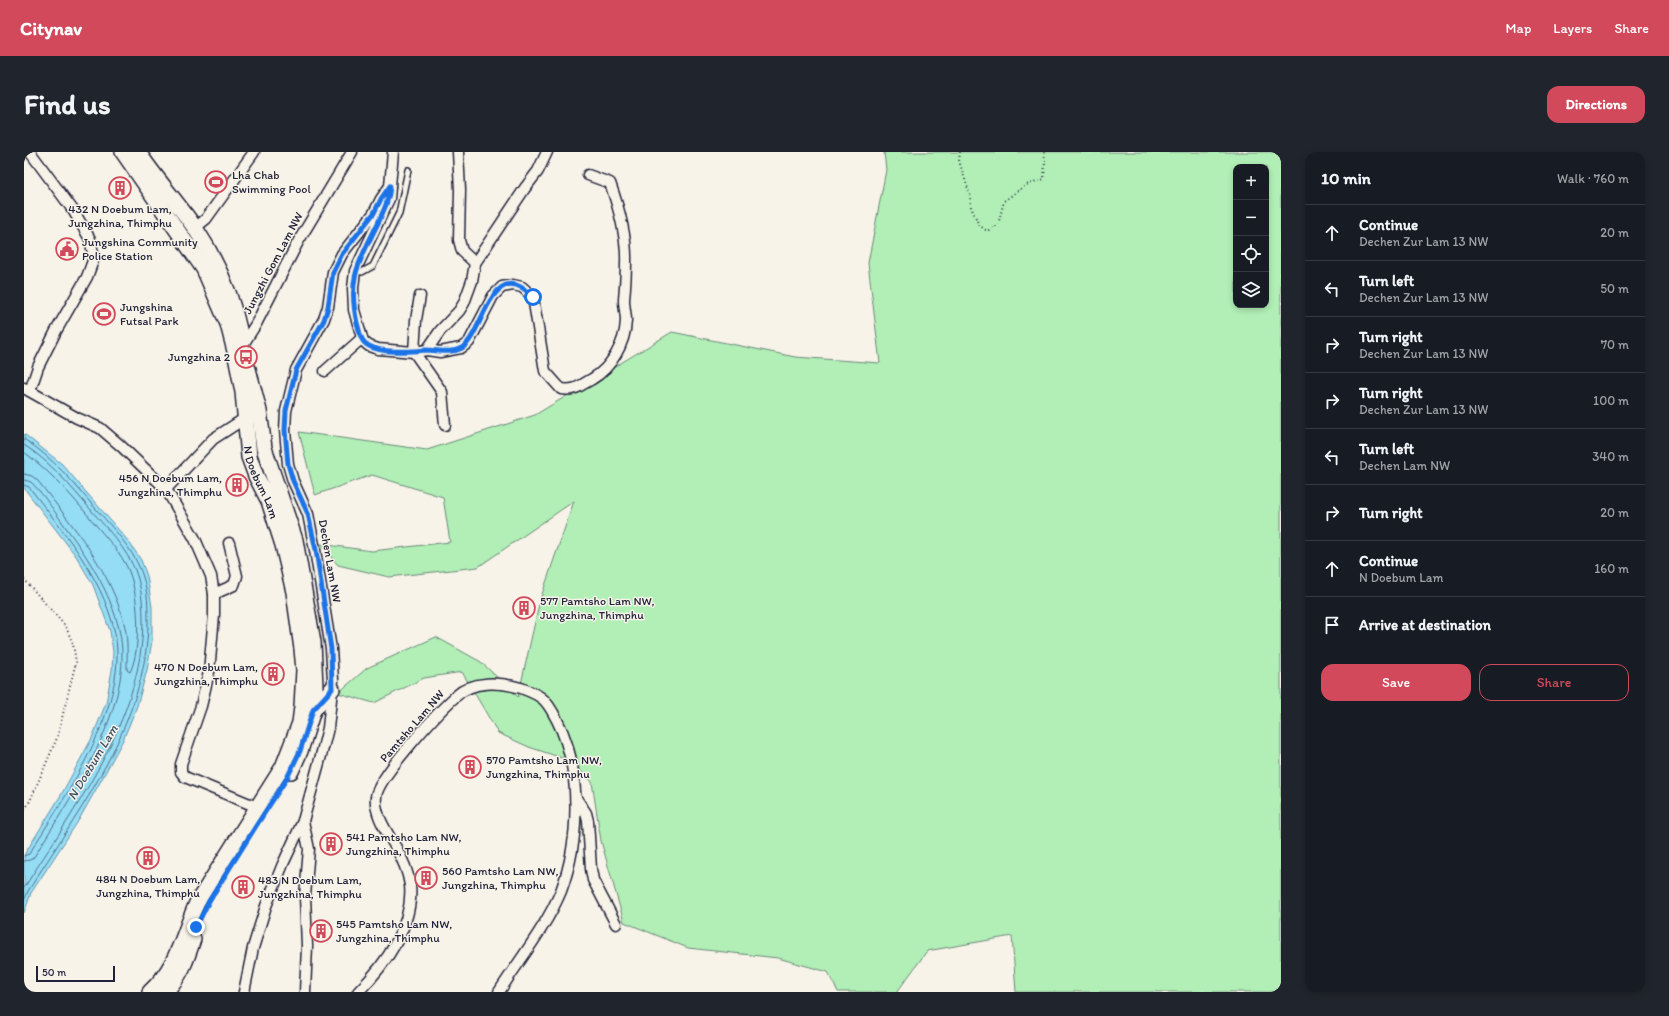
<!DOCTYPE html>
<meta charset="utf-8">
<style>
body{margin:0;font-family:Itim,sans-serif;background:#20242c;color:#f1f3f6}
.controls{position:absolute;right:12px;top:12px;display:grid;overflow:hidden;border-radius:8px;box-shadow:0 2px 6px #0003}
.controls button{width:36px;height:36px;display:grid;place-items:center;padding:0;border:0;border-bottom:1px solid #363941;background:#171b24;color:#f1f3f6;font:20px sans-serif}
.scale{position:absolute;left:12px;bottom:10px;width:79px;box-sizing:border-box;padding-left:4px;border:2px solid #22223b;border-top:0;font-size:11px;line-height:14px;white-space:nowrap;color:#22223b;-webkit-text-stroke:3px #f7f3e8;paint-order:stroke}
.stop{position:absolute;width:12px;height:12px;margin:-9px;border:3px solid #1a73e8;border-radius:50%;background:#fff}
.stop.end{background:#1a73e8;border-color:#fff;box-shadow:0 1px 4px #0008}
.list{margin:0;padding:0;list-style:none}
h2{display:flex;justify-content:space-between;align-items:center;height:52px;margin:0;padding:0 16px;font-size:17px}
h2 small{font-size:13px;font-weight:400;color:#9ea1a6}
.list li{display:grid;grid-template-columns:26px 1fr auto;gap:12px;align-items:center;box-sizing:border-box;height:56px;padding:0 16px;border-top:1px solid #363941}
.list b{display:block;font-size:15px;white-space:nowrap}
.list p{margin:0;font-size:13px;white-space:nowrap;color:#9ea1a6}
.list em{font-size:13px;font-style:normal;color:#9ea1a6}
.actions{display:flex;gap:8px;padding:12px 16px}
.actions a{flex:1;padding:9px 0;border:1px solid #d1495b;border-radius:12px;text-align:center;font-size:14px;color:#d1495b}
.actions .main{background:#d1495b;color:#fff}
.icon{flex:none;width:22px;height:22px;fill:none;stroke:currentColor;stroke-width:2;stroke-linecap:round;stroke-linejoin:round}
.map{position:relative;flex:none;width:1257px;height:840px;overflow:hidden;border-radius:12px}
header{display:flex;align-items:center;gap:24px;box-sizing:border-box;height:56px;padding:0 20px;background:#d1495b;color:#fff}
header strong{font-size:19px}
nav{display:flex;gap:22px;margin-inline-start:auto;font-size:14px}
.intro{display:flex;align-items:center;justify-content:space-between;box-sizing:border-box;height:96px;padding:0 24px}
h1{margin:0;font-size:28px}
.button{padding:10px 18px;border-radius:12px;background:#d1495b;color:#fff;font-size:14px;font-weight:700}
main{display:flex;gap:24px;padding:0 24px}
aside{flex:1;background:#171b24;border-radius:12px;box-shadow:0 2px 6px #0003}
.map>svg:first-child{display:block}
.green{fill:#b1efb6;stroke:#6a8878;fill-rule:evenodd}
.water{fill:#94ddf5;stroke:#6692ab}
.lines{fill:none;stroke-linecap:round;stroke-linejoin:round}
.shore{stroke:#506d85;stroke-width:1}
.lane-casing{stroke:#22223b;stroke-width:8}
.street-casing{stroke:#22223b;stroke-width:13}
.secondary-casing{stroke:#22223b;stroke-width:18}
.path{stroke:#22223b;stroke-width:2;stroke-dasharray:1 3;stroke-linecap:butt}
.lane{stroke:#f7f3e8;stroke-width:5}
.street{stroke:#f7f3e8;stroke-width:10}
.secondary{stroke:#f7f3e8;stroke-width:15}
.route{stroke:#1a73e8;stroke-width:5}
.labels{text-anchor:middle;stroke-width:3;stroke-linejoin:round;paint-order:stroke}
.poi-label{font-size:12px;fill:#22223b;stroke:#f7f3e8;text-anchor:start}
.street-label{font-size:12px;fill:#22223b;stroke:#f7f3e8}
.water-label{font-size:13px;font-style:italic;fill:#3e516a;stroke:#f7f3e8}
</style>
<header>
<strong>Citynav</strong>
<nav><a>Map</a><a>Layers</a><a>Share</a></nav>
</header>
<div class="intro"><h1>Find us</h1><a class="button">Directions</a></div>
<main>
<div class="map">
<svg width="1257" height="840" viewBox="0 0 1257 840">
<rect width="100%" height="100%" fill="#f7f3e8"/>
<filter id="ink" filterUnits="userSpaceOnUse"><feTurbulence type="fractalNoise" baseFrequency=".025" numOctaves="2"/><feDisplacementMap in="SourceGraphic" scale="8" xChannelSelector="R" yChannelSelector="G"/><feConvolveMatrix kernelMatrix="1 2 1 2 8 2 1 2 1" color-interpolation-filters="sRGB"/></filter>
<g filter="url(#ink)">
<path class="green" d="M860,0H1257V840H992L988,784L903,799L873,840H814L804,820L754,806L664,796L600,770L577,689L568,630L547,609L505,595L474,581L438,520L400,526L350,551L314,541L343,516L412,485L457,510L494,545L516,448L550,349L454,415L365,425L314,413L296,392L348,399L426,390L419,345L348,323L291,343L275,280L403,298L511,263L648,180L771,205L856,211L844,111L862,18ZM1212,15H1242V153H1212Z"/>
<polygon class="water" points="0,282 38,312 105,390 117,408 123,424 128,455 128,489 123,518 113,554 99,588 74,634 53,671 7,741 0,761 0,703 37,643 68,586 82,551 88,518 89,500 86,479 69,433 52,404 0,336"/>
<g class="lines">
<g class="shore">
<path d="M0,287C29,306 49,330 71,356C89,376 111,399 119,425C124,440 124,455 124,470C123,570 55,658 4,739L0,749"/>
<path d="M0,293C27,310 46,334 67,358C84,378 107,401 114,427C118,441 119,455 119,469C118,568 51,655 0,736"/>
<path d="M0,300C30,322 53,350 76,378C86,390 97,402 103,415C115,439 118,496 106,520L103,518C103,504 104,489 101,475C88,419 48,373 14,329L8,324L0,322"/>
<path d="M0,328C3,329 6,329 8,331C21,344 32,362 43,377C65,407 86,440 95,477C113,552 47,644 10,705L6,708L0,709"/>
<path d="M0,333L5,335C38,378 77,423 90,477C108,550 42,643 5,702L0,704"/>
</g>
<g class="lane-casing">
<polyline id="lane" points="331,119 338,120 349,114 375,61 384,18"/>
</g>
<g class="street-casing">
<g id="street">
<polyline points="6,0 49,58 66,87 70,106 63,125 32,179 14,215 6,239"/>
<polyline points="434,0 436,38 435,88 438,99 451,111 501,36 514,19 523,0"/>
<path d="M366,35L365,47L331,119L329,136L330,158L339,189L345,194L354,197L390,200L403,198L416,200L437,196L445,190L469,144L478,135L489,133L498,135L509,145L521,219L537,237C552,239 555,234 568,227C587,216 601,192 602,169C602,162 600,155 600,148C601,136 602,124 602,111C603,85 595,56 586,31L564,23"/>
<polyline points="171,76 182,67 230,0"/>
<polyline points="396,144 392,168 390,200 418,240 421,273"/>
<polyline points="218,194 232,172 274,90 328,0"/>
<polyline points="403,198 416,179 435,159 440,151 448,129 451,111"/>
<polyline points="301,219 337,187"/>
<polyline points="0,236 53,266 76,276 97,294 142,337 171,387 187,424 190,442 190,463 185,520 177,554 157,612 157,620 161,625 233,655"/>
<polyline points="142,337 189,287 226,263"/>
<polyline points="190,442 210,433 213,424 205,391"/>
<polyline points="552,646 562,661 564,669 567,717 569,728 592,772"/>
<polyline points="279,669 285,697 281,744 283,794 281,840"/>
<polyline points="220,840 229,796 242,754 259,712 279,669 298,600 304,576 309,528 307,497 291,398 284,362 269,329 264,312 261,278 262,259 272,218 300,167 304,155 309,120 318,102 350,61 357,47 366,34 369,0"/>
<path d="M334,840C361,813 390,773 386,733C384,719 378,706 371,694C363,680 350,662 352,645C353,626 415,559 432,544C449,528 476,530 497,536C505,539 514,542 520,548C526,554 529,561 533,568C558,617 556,688 537,739C522,775 496,807 475,840"/>
</g>
</g>
<g class="secondary-casing">
<g id="secondary">
<path id="s1" d="M99,0L180,117L204,172L211,199L219,240L225,305L232,324L245,349L259,393L270,440L278,497L280,518L278,555L276,571L259,615L173,751C159,783 153,816 126,840"/>
<path d="M114,0C131,26 153,50 171,76C193,109 209,147 217,186"/>
<polyline points="224,217 235,259 240,296 271,388 289,490 291,535 289,558 276,599 267,619"/>
<polyline points="289,558 308,537"/>
<path d="M141,840C157,823 162,809 169,787"/>
</g>
</g>
<g class="path">
<polyline points="936,0 935,9 946,43 947,55 955,73 963,79 974,73 980,49 1002,33 1020,27 1021,10 1020,0"/>
<polyline points="0,427 42,475 49,492 52,510 33,586 6,649 0,659"/>
</g>
<use href="#lane" class="lane"/>
<use href="#street" class="street"/>
<use href="#secondary" class="secondary"/>
</g>
</g>
<g class="lines" filter="url(#ink)">
<path class="route" d="M172,775L185,749L232,674L263,626L276,599L289,558L308,537L307,497L292,398L284,362L269,329L264,312L261,278L262,259L272,218L300,168L304,155L309,120L318,102L350,61L357,47L366,34C365,48 360,58 354,71C335,110 323,126 333,171C336,180 336,190 345,194C360,202 386,199 402,198C414,198 427,202 438,196C459,183 468,101 509,145"/>
</g>
<defs>
<g id="stadium-ring" transform="scale(1.15)"><circle r="9.5" fill="#f7f3e8" stroke="#d1495b" stroke-width="1.5"/><path d="M0-5a6.5 5 0 1 0 0 10a6.5 5 0 1 0 0-10ZM-3.5-1.8h7v3.6h-7Z" fill="#d1495b"/></g>
<g id="building-ring" transform="scale(1.15)"><circle r="9.5" fill="#f7f3e8" stroke="#d1495b" stroke-width="1.5"/><path d="M-4-6H4V6H1V3H-1V6H-4ZM-2.5-4.3h1.7v1.8h-1.7ZM.8-4.3h1.7v1.8H.8ZM-2.5-1h1.7V.8h-1.7ZM.8-1h1.7V.8H.8Z" fill="#d1495b"/></g>
<g id="civic-ring" transform="scale(1.15)"><circle r="9.5" fill="#f7f3e8" stroke="#d1495b" stroke-width="1.5"/><path d="M-.6-6.5H3V-4.5H.6V-3L4-1V1h2V6H-6V1h2V-1L-.6-3ZM-1.2 2.5V6h2.4V2.5Z" fill="#d1495b"/></g>
<g id="bus-ring" transform="scale(1.15)"><circle r="9.5" fill="#f7f3e8" stroke="#d1495b" stroke-width="1.5"/><path d="M-5-6H5V4H4V6H2V4H-2V6H-4V4H-5ZM-3.5-4V0h7V-4ZM-3.5 1.2v1.5H-2V1.2ZM2 1.2v1.5H3.5V1.2Z" fill="#d1495b"/></g>
</defs>
<g fill-rule="evenodd">
<use href="#stadium-ring" x="192" y="30"/>
<use href="#building-ring" x="96" y="36"/>
<use href="#civic-ring" x="43" y="97"/>
<use href="#stadium-ring" x="80" y="162"/>
<use href="#bus-ring" x="222" y="205"/>
<use href="#building-ring" x="213" y="333"/>
<use href="#building-ring" x="500" y="456"/>
<use href="#building-ring" x="249" y="522"/>
<use href="#building-ring" x="446" y="615"/>
<use href="#building-ring" x="307" y="692"/>
<use href="#building-ring" x="124" y="706"/>
<use href="#building-ring" x="402" y="726"/>
<use href="#building-ring" x="219" y="735"/>
<use href="#building-ring" x="297" y="779"/>
</g>
<g class="labels">
<g class="poi-label">
<text x="208" y="27">Lha Chab<tspan x="208" dy="14">Swimming Pool</tspan></text>
<text x="96" y="61" text-anchor="middle">432 N Doebum Lam,<tspan x="96" dy="14">Jungzhina, Thimphu</tspan></text>
<text x="58" y="94">Jungshina Community<tspan x="58" dy="14">Police Station</tspan></text>
<text x="96" y="159">Jungshina<tspan x="96" dy="14">Futsal Park</tspan></text>
<text x="206" y="209" text-anchor="end">Jungzhina 2</text>
<text x="198" y="330" text-anchor="end">456 N Doebum Lam,<tspan x="198" dy="14">Jungzhina, Thimphu</tspan></text>
<text x="516" y="453">577 Pamtsho Lam NW,<tspan x="516" dy="14">Jungzhina, Thimphu</tspan></text>
<text x="234" y="519" text-anchor="end">470 N Doebum Lam,<tspan x="234" dy="14">Jungzhina, Thimphu</tspan></text>
<text x="462" y="612">570 Pamtsho Lam NW,<tspan x="462" dy="14">Jungzhina, Thimphu</tspan></text>
<text x="322" y="689">541 Pamtsho Lam NW,<tspan x="322" dy="14">Jungzhina, Thimphu</tspan></text>
<text x="418" y="723">560 Pamtsho Lam NW,<tspan x="418" dy="14">Jungzhina, Thimphu</tspan></text>
<text x="124" y="731" text-anchor="middle">484 N Doebum Lam,<tspan x="124" dy="14">Jungzhina, Thimphu</tspan></text>
<text x="234" y="732">483 N Doebum Lam,<tspan x="234" dy="14">Jungzhina, Thimphu</tspan></text>
<text x="312" y="776">545 Pamtsho Lam NW,<tspan x="312" dy="14">Jungzhina, Thimphu</tspan></text>
</g>
<g class="street-label">
<text transform="translate(249 111) rotate(-62)" y="4">Jungzhi Gom Lam NW</text>
<text dy="4" stroke="none"><textPath href="#s1" startOffset="365">N Doebum Lam</textPath></text>
<text transform="translate(306 409) rotate(80)" y="4">Dechen Lam NW</text>
<text transform="translate(388 574) rotate(-49)" y="4">Pamtsho Lam NW</text>
</g>
<g class="water-label">
<text transform="translate(68 610) rotate(-59)" y="5">N Doebum Lam</text>
</g>
</g>
</svg>
<div class="controls">
<button>+</button>
<button>−</button>
<button><svg class="icon" aria-label="locate" viewBox="0 0 24 24"><circle cx="12" cy="12" r="6"/><path d="M12 2v4M12 18v4M2 12h4M18 12h4"/></svg></button>
<button><svg class="icon" aria-label="layers" viewBox="0 0 24 24"><path d="M12 4l9 5-9 5-9-5zM3 14l9 5 9-5"/></svg></button>
</div>
<div class="scale">50 m</div>
<div class="stop" style="left:509px;top:145px"></div>
<div class="stop end" style="left:172px;top:775px"></div>
</div>
<aside>
<h2>10 min<small>Walk · 760 m</small></h2>
<ul class="list">
<li><svg class="icon" aria-label="ahead" viewBox="0 0 24 24"><path d="M12 20V5M6 11l6-6 6 6"/></svg><div><b>Continue</b><p>Dechen Zur Lam 13 NW</p></div><em>20 m</em></li>
<li><svg class="icon" aria-label="left" viewBox="0 0 24 24"><path d="M17 20v-9H6M10 6l-5 5 5 5"/></svg><div><b>Turn left</b><p>Dechen Zur Lam 13 NW</p></div><em>50 m</em></li>
<li><svg class="icon" aria-label="right" viewBox="0 0 24 24"><path d="M7 20v-9h11M14 6l5 5-5 5"/></svg><div><b>Turn right</b><p>Dechen Zur Lam 13 NW</p></div><em>70 m</em></li>
<li><svg class="icon" aria-label="right" viewBox="0 0 24 24"><path d="M7 20v-9h11M14 6l5 5-5 5"/></svg><div><b>Turn right</b><p>Dechen Zur Lam 13 NW</p></div><em>100 m</em></li>
<li><svg class="icon" aria-label="left" viewBox="0 0 24 24"><path d="M17 20v-9H6M10 6l-5 5 5 5"/></svg><div><b>Turn left</b><p>Dechen Lam NW</p></div><em>340 m</em></li>
<li><svg class="icon" aria-label="right" viewBox="0 0 24 24"><path d="M7 20v-9h11M14 6l5 5-5 5"/></svg><div><b>Turn right</b></div><em>20 m</em></li>
<li><svg class="icon" aria-label="ahead" viewBox="0 0 24 24"><path d="M12 20V5M6 11l6-6 6 6"/></svg><div><b>Continue</b><p>N Doebum Lam</p></div><em>160 m</em></li>
<li><svg class="icon" aria-label="arrive" viewBox="0 0 24 24"><path d="M6 21V4h12l-3 4 3 4H6"/></svg><div><b>Arrive at destination</b></div></li>
</ul>
<div class="actions"><a class="main">Save</a><a>Share</a></div>
</aside>
</main>
